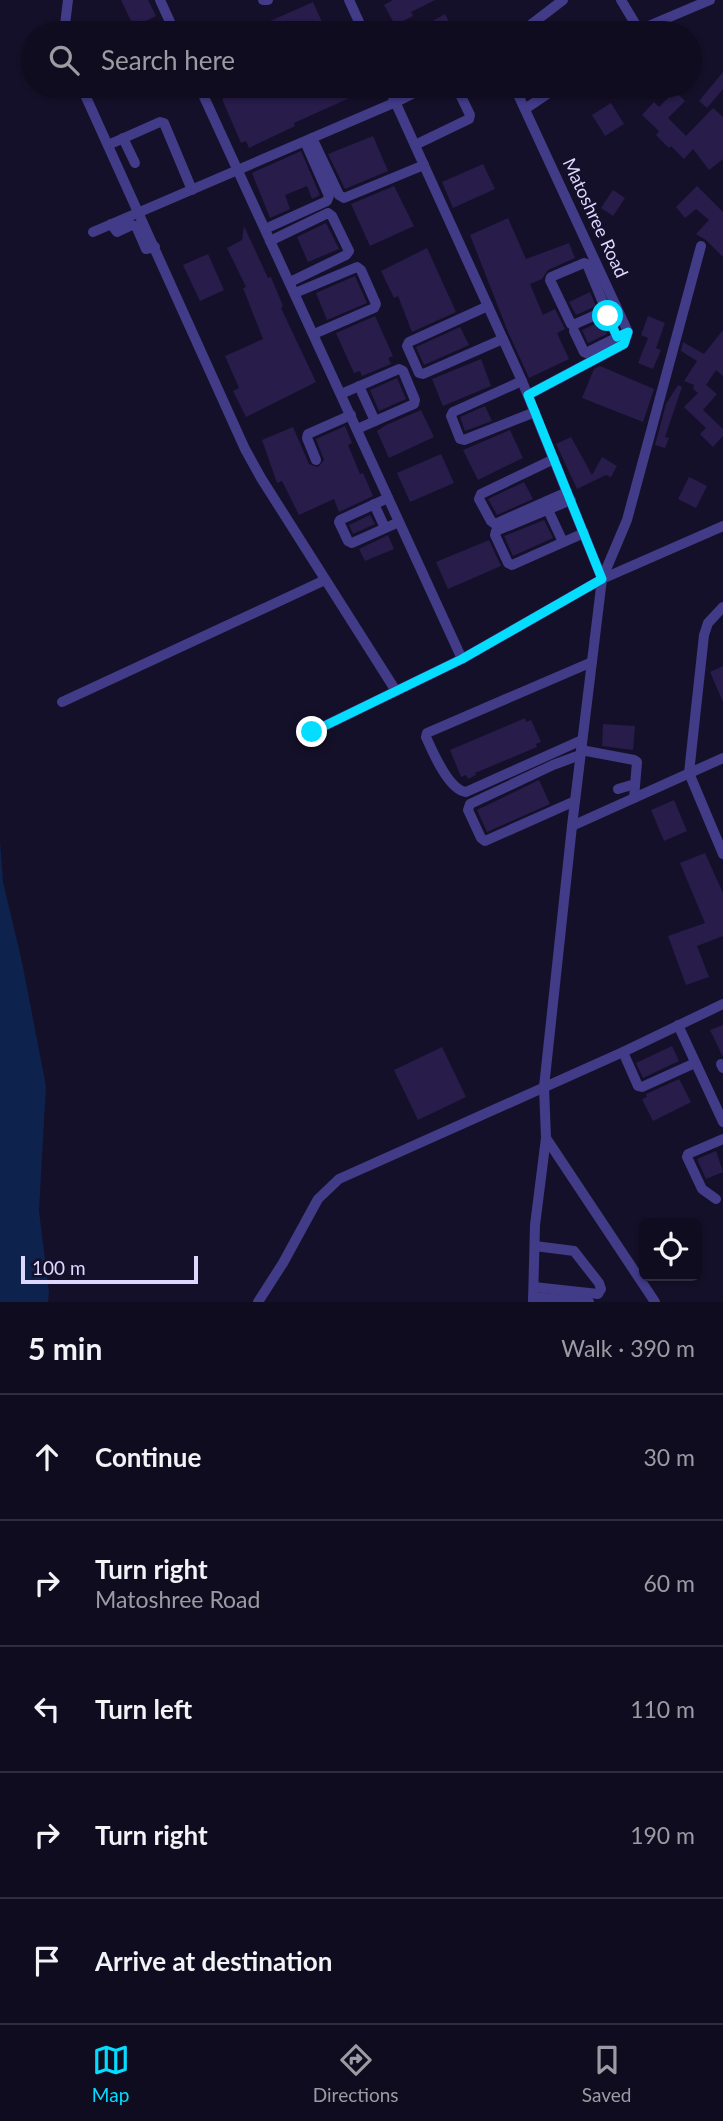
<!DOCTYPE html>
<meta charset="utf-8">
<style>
body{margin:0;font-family:Lato,sans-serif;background:#191528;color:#f1f3f6}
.controls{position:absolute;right:21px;bottom:21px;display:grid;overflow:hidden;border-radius:10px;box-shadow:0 2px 5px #0004}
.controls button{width:63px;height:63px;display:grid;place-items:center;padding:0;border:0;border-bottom:2px solid #302c3d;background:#100c1f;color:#f1f3f6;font:35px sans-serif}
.scale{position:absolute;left:21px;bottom:18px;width:177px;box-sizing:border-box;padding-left:7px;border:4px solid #ded8ff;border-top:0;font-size:19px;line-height:24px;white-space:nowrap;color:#ded8ff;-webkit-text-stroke:5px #151029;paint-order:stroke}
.stop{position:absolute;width:21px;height:21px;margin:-16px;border:5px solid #05ddff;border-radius:50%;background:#fff}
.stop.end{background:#05ddff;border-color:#fff;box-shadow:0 2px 7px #0008}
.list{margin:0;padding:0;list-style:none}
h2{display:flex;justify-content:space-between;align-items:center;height:91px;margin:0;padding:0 28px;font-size:30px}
h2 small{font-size:23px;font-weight:400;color:#9c9ba4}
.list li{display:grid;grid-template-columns:46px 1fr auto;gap:21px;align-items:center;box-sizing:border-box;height:126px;padding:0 28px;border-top:2px solid #302c3d}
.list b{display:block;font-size:26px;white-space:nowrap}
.list p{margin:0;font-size:23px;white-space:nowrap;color:#9c9ba4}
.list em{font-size:23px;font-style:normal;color:#9c9ba4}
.icon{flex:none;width:38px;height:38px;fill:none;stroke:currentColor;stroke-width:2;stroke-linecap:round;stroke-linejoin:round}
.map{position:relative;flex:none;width:723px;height:1302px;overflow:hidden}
.search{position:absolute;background:#100c1f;box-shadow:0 2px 5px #0004;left:21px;right:21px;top:21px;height:77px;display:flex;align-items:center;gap:18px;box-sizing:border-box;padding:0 24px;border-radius:38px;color:#9c9ba4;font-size:26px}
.sheet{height:721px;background:#100c1f}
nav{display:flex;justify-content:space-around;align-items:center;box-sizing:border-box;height:98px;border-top:2px solid #302c3d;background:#100c1f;font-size:19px;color:#9c9ba4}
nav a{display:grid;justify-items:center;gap:4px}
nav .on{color:#05ddff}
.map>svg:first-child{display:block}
.water{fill:#0d224c}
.building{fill:#271c4a}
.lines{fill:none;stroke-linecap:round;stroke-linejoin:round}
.minor{stroke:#413b88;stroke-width:10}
.route{stroke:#05ddff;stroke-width:9}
.labels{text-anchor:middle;stroke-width:5;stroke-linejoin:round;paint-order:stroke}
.street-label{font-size:18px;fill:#ded8ff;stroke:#151029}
</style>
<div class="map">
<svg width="723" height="1302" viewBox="0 0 723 1302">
<rect width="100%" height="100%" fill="#151029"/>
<polygon class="water" points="0,841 3,882 22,962 46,1086 39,1211 49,1292 48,1302 0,1302"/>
<g class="building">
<polygon points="121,0 148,0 156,16 134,27"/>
<polygon points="393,0 435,0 411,12 413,16 395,25 384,5"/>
<polygon points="313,2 327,33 273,33 268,22"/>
<polygon points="445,14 455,33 437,33 431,22"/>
<polygon points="723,72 723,89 707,108 699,101"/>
<polygon points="221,86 351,86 356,95 294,123 295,126 249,148 246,141 241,143 222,99 227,97"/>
<polygon points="675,91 685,101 668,118 686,136 713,108 723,117 723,159 709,170 693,149 684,159 671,146 669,148 656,135 659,131 642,115 654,102 659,107"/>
<polygon points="611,103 624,124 605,136 592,115"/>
<polygon points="373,136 388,171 345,189 328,154"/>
<polygon points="301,151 320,195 312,199 307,186 285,195 290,209 270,218 252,173"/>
<polygon points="483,164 495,189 453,208 442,182"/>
<polygon points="394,186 414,226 370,246 351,204"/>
<polygon points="697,186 723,212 723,257 706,240 696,234 709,220 696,209 685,218 676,207"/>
<polygon points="613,190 625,198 613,216 601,208"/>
<polygon points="508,218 526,259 569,243 575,258 548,270 542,279 530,284 543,315 555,309 565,329 557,333 569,359 529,378 508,332 470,235"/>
<polygon points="326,223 339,249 308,262 297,237"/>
<polygon points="244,226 268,278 271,277 283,306 281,308 316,382 246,417 233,391 239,388 225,356 263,339 243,288 246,287 227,248 242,240"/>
<polygon points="427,248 456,312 412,332 398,296 394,298 381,271"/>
<polygon points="208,254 224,290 200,301 183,265"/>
<polygon points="355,276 367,303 327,320 316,293"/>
<polygon points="590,292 596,306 576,315 569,302"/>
<polygon points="375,316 393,356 388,358 391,364 362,376 360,371 354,373 336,333"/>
<polygon points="648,316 665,323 656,348 661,350 653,369 638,363 648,338 641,335"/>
<polygon points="602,321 607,334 588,343 582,330"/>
<polygon points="460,327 469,345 424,365 416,347"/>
<polygon points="723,330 723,376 716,370 706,385 717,394 703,410 723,429 723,436 713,447 700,434 706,428 684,407 698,393 693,389 694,385 684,381 697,361 681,351 683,342 704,354"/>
<polygon points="481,359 491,386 443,406 432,379"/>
<polygon points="600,366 654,389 643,422 582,398 594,369"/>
<polygon points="397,378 406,399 379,411 370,390"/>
<polygon points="678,385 682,387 665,437 669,438 665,448 655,445 666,404"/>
<polygon points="485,406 492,421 465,431 460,417"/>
<polygon points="421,410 434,437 389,458 377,431 386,425"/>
<polygon points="345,426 352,443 348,445 360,474 363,473 373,496 339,512 334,499 299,515 282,481 277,483 262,440 293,427 309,464 318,467 324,460 316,439"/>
<polygon points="510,430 523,458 478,480 463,450"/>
<polygon points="571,437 592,475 602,457 617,466 611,477 606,475 577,489 556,444"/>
<polygon points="441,454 454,483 410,502 397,473"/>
<polygon points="689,477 707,486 696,508 678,499"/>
<polygon points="524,482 533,499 497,515 488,499"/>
<polygon points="370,515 375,524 353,534 349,525"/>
<polygon points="544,520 553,538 513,556 504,536"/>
<polygon points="388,535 394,549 365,561 359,549"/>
<polygon points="489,540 501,566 448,589 436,562"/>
<polygon points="723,666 723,702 710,672"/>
<polygon points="525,718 526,722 531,720 541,742 536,744 537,747 475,773 476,775 468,779 466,775 461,777 450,750"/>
<polygon points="603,724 635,726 633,750 602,746"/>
<polygon points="539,780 550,804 487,832 477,810"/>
<polygon points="674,800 687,831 664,841 651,810"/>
<polygon points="705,853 723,893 723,936 697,946 709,977 686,985 668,936 705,923 680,863"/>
<polygon points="723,1025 723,1057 710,1030"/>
<polygon points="672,1046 679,1061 643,1078 636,1063"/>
<polygon points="442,1047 466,1097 418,1120 394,1070"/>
<polygon points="679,1079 691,1102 653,1121 642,1099 647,1097 646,1094"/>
<polygon points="716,1151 723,1172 706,1179 697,1159"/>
</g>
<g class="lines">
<g class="minor">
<polyline points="160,0 175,33"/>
<polyline points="263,0 268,0"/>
<polyline points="349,0 364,33"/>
<polyline points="621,0 639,30 635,33"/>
<polyline points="639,30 710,0"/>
<polyline points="64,33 68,0"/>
<polyline points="520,33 563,0"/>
<polyline points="81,86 245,449 261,478 396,691"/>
<polyline points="199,86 462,659"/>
<polyline points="388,86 522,381 602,579"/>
<polyline points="514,86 628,332 624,344 528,395"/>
<polyline points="525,109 559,86"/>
<polyline points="123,138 135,163"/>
<polyline points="312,138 339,195 344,198 424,165"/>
<polyline points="108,145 160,122 164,123 192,190"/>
<polyline points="415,145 469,119 470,115 456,86"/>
<polyline points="111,224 117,232 132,225 136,226 146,249 155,247"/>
<polyline points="265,229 327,201 329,196 306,144"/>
<polyline points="93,232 396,102 428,86"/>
<polyline points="270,241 328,213 332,216 349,251 346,255 290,282"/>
<polyline points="295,293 357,267 361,270 376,304 374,308 314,334"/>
<polyline points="488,306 409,342 407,346 419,373 423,374 503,339"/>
<polyline points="606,310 587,264 584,263 551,277 550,280 571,324 573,325 616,306"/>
<polyline points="608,316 617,337"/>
<polyline points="574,331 584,352 586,353 628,332"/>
<polyline points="522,381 453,412 451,416 460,439 464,440 535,412"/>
<polyline points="359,386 375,421"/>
<polyline points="341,394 399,369 403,371 415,400 414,404 357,429"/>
<polyline points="554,459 481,494 479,499 491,521 495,524 567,492"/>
<polyline points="316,460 307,438 308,434 351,415"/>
<polyline points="388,498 340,520 339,522 348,541 352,543 399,522"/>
<polyline points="571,500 496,531 495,535 508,563 512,565 584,533"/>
<polyline points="374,504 385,528"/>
<polyline points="548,510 563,542"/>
<polyline points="723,607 708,623 704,635 689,773 723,854"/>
<polyline points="62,702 325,580"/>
<polyline points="312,732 462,659 602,579 723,526"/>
<path d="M582,740L466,792C449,790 433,753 426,737L427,733L592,662"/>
<polyline points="581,750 634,760 637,762 634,798"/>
<polyline points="618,789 635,784"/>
<polyline points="575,801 485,841 481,838 468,810 470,804 553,765 580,755"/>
<polyline points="572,826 723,758"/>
<polyline points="678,1025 723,1122"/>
<polyline points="623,1052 638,1086 642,1087 695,1063"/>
<polyline points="721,1064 723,1068"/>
<polyline points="546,1138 655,1302"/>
<polyline points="716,1199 702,1189 687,1157 688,1154 723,1139"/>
<polyline points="534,1287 598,1294 601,1289 599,1283 574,1251 535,1246"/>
<polyline points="533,1297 589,1302"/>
<polyline points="258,1302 283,1263 318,1199 339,1179 623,1052 723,1004"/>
<polyline points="533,1302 535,1225 546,1138 544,1087 572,826 602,579 627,520 701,246"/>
</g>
</g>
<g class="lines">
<polyline class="route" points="312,732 462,659 602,579 528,395 624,344 628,332 617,337 608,316"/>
</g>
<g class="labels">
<g class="street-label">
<text transform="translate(595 218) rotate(65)" y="6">Matoshree Road</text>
</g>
</g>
</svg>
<div class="controls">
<button><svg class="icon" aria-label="locate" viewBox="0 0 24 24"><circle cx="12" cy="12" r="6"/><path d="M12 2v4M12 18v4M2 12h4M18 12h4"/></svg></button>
</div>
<div class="scale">100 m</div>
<div class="stop" style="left:608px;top:316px"></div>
<div class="stop end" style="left:312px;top:732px"></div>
<div class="search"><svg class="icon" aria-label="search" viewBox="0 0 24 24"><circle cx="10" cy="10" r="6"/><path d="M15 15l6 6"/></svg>Search here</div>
</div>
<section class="sheet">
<h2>5 min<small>Walk · 390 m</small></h2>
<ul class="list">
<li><svg class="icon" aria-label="ahead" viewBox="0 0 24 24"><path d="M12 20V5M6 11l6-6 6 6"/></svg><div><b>Continue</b></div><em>30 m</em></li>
<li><svg class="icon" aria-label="right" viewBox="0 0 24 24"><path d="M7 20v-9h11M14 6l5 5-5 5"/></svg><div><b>Turn right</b><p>Matoshree Road</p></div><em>60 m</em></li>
<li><svg class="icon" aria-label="left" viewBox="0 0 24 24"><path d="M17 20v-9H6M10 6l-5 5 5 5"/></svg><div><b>Turn left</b></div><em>110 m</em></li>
<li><svg class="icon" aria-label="right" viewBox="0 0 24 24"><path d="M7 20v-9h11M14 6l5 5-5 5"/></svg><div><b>Turn right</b></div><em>190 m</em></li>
<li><svg class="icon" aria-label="arrive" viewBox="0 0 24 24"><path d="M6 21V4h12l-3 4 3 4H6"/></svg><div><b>Arrive at destination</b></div></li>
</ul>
</section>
<nav>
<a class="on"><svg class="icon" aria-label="map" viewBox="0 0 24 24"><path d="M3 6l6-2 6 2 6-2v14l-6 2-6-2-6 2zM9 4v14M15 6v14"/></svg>Map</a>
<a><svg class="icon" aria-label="directions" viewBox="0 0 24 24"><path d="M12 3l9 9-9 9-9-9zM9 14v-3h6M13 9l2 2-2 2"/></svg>Directions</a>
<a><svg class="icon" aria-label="saved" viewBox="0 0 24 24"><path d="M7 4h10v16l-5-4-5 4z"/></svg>Saved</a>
</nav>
